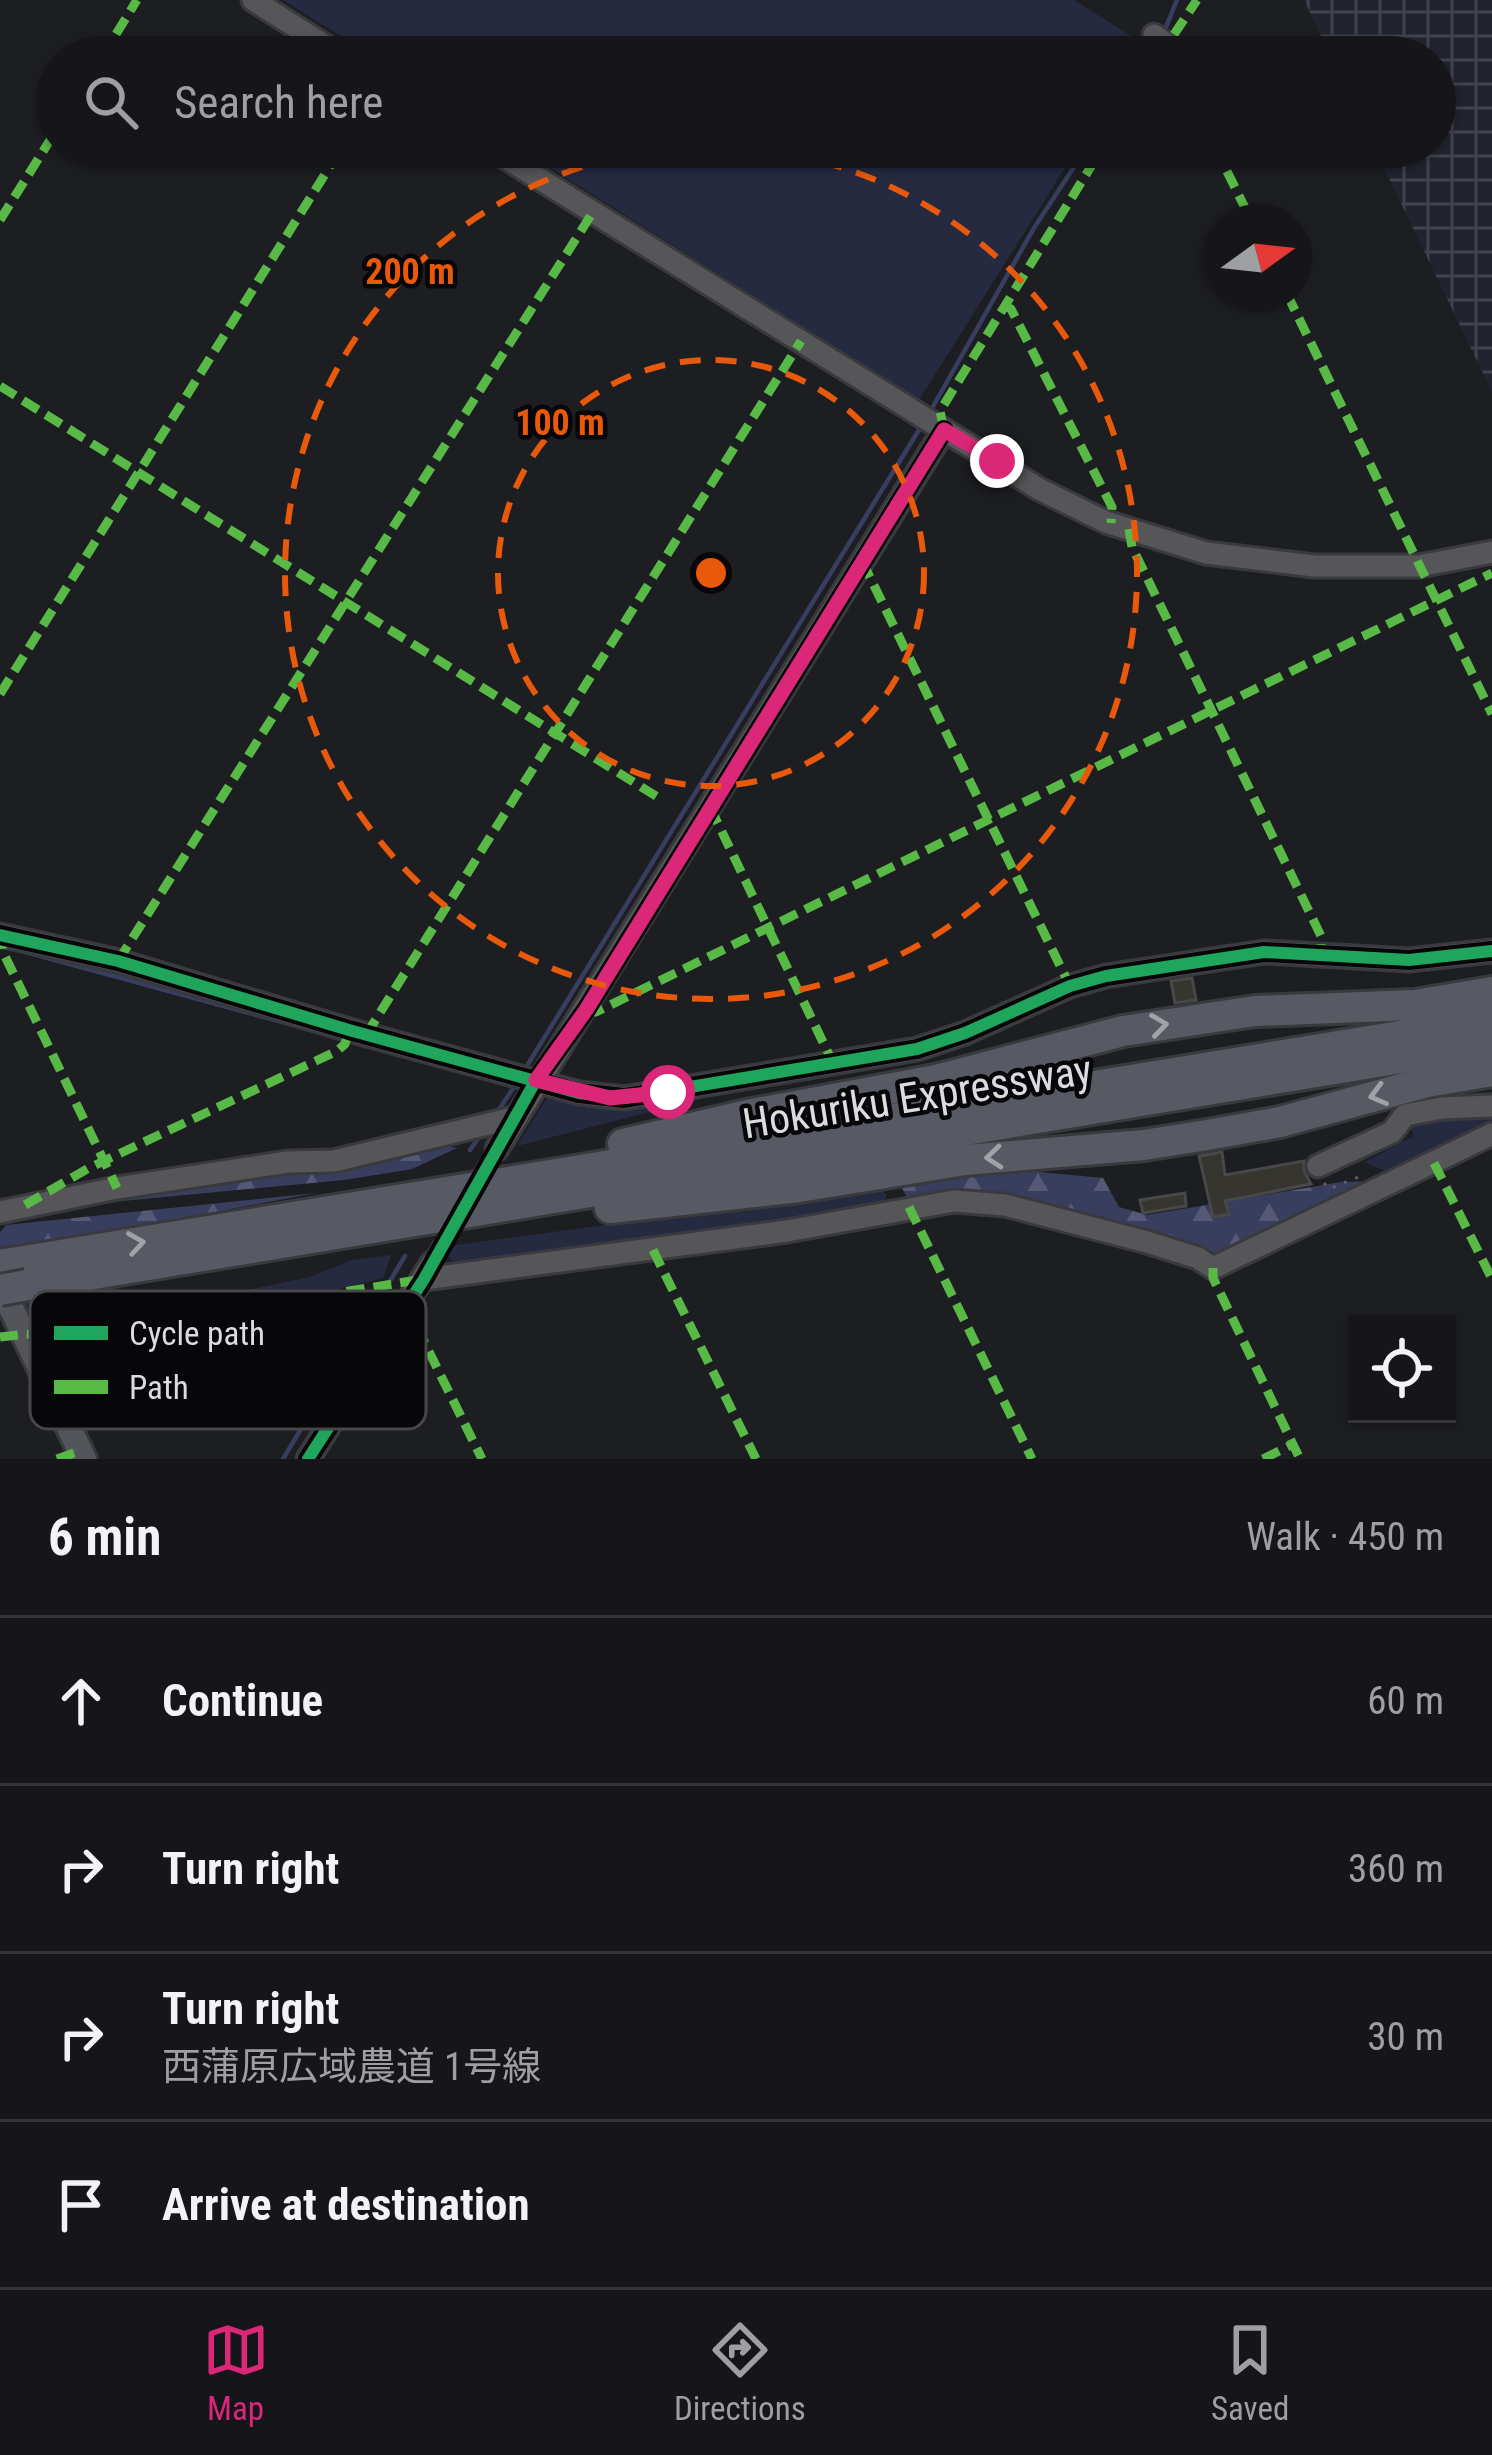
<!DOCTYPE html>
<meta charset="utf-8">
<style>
body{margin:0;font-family:"Roboto Condensed","Noto Sans JP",sans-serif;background:#232327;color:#f1f3f6}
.controls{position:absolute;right:36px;bottom:36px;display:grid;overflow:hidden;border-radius:0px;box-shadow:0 3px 9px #0004}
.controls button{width:108px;height:108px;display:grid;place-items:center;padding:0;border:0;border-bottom:3px solid #353539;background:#16161a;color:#f1f3f6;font:60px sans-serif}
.compass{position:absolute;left:1204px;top:204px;width:108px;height:108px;border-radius:50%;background:#16161a;box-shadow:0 3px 9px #0004;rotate:75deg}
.stop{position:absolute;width:36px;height:36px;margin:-27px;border:9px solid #db2777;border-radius:50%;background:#fff}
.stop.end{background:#db2777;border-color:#fff;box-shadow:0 3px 12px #0008}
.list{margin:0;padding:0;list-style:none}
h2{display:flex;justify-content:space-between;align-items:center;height:156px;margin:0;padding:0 48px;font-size:51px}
h2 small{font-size:39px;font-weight:400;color:#9e9fa2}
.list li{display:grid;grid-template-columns:78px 1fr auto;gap:36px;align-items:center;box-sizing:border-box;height:168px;padding:0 48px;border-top:3px solid #353539}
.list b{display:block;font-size:45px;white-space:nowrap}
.list p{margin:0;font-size:39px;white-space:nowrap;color:#9e9fa2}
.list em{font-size:39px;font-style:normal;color:#9e9fa2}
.icon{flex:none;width:66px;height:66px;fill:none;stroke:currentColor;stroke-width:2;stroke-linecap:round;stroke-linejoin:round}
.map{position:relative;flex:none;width:1492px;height:1459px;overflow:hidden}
.search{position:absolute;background:#16161a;box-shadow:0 3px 9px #0004;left:36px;right:36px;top:36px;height:132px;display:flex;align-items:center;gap:30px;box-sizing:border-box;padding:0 42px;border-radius:66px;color:#9e9fa2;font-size:45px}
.sheet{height:828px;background:#16161a}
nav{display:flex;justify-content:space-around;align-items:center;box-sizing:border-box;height:168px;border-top:3px solid #353539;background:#16161a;font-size:33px;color:#9e9fa2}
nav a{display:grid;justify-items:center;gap:6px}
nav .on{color:#db2777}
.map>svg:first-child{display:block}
.industrial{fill:url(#industrial-grid)}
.grass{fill:#262a41}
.forest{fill:url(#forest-firs)}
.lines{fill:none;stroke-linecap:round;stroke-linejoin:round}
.stream{stroke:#383e60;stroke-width:4.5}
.building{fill:#36352f;stroke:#474848;stroke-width:3}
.minor-tunnel{stroke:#3a3a3e;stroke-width:21;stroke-dasharray:21 10;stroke-linecap:butt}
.minor-casing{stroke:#393a3e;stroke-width:27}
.major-casing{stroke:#393a3e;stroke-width:30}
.highway-casing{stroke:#393a3e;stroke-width:36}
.path{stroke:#5d5d5f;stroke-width:3;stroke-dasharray:3 9;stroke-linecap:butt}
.minor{stroke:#565659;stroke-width:21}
.major{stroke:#54555b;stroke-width:24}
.highway{stroke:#585a63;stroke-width:30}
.highway-bridge-casing{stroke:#393a3e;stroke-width:36;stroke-linecap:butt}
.highway-bridge{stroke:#585a63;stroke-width:30}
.quiet{stroke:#58b947;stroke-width:9;stroke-dasharray:18 9;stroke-linecap:butt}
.cycleway-casing{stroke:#07070a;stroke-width:20}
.cycleway{stroke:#20a55d;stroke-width:12}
.oneway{stroke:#a0a2a8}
.route{stroke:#db2777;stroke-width:15}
.ring{fill:none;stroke:#e8590c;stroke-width:6;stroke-dasharray:21 15}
.labels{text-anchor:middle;stroke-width:9;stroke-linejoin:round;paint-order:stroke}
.street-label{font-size:42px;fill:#dbdce0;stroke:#07070a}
.key{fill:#07070a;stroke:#47474a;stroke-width:3}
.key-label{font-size:33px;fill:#dbdce0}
.centre{fill:#e8590c;stroke:#07070a;stroke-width:6}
.ring-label{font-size:36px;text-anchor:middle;font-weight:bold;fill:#e8590c;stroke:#07070a;stroke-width:9;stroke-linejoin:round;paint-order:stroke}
</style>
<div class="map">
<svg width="1492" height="1459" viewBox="0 0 1492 1459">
<defs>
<pattern id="industrial-grid" width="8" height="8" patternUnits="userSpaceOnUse" patternTransform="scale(3)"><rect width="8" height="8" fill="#21242e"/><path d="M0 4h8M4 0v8" fill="none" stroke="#41434c"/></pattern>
<pattern id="forest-firs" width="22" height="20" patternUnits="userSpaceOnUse" patternTransform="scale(3)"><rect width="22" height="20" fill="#393e5f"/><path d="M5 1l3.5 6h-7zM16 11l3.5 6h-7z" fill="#555976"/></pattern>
</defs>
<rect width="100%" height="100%" fill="#1d1e22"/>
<polygon class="industrial" points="1304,0 1492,0 1492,392 1374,147 1435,147 1435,57 1331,57"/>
<g class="grass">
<polygon points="283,0 1074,0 1144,44 1135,57 374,57"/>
<polygon points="517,147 1078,147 919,400"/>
<polygon points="743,1088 517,1146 549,1095"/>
<polygon points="1492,1113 1492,1121 1387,1172 1365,1162 1414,1136 1408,1120"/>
<polygon points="881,1188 887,1196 882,1203 705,1235 473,1265 451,1260 446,1254 456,1245"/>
<polygon points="391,1255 383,1278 303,1298 80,1325 310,1277 352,1260"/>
<polygon points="117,1285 121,1304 46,1324 27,1320 15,1301"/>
</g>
<g class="forest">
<polygon points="433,1144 457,1148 412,1169 344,1180 49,1208"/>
<polygon points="997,1168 1103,1178 1119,1207 1147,1215 1341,1182 1376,1181 1218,1254 1005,1197 964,1189 907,1197 899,1183"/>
<polygon points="316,1193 119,1230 0,1247 0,1232 6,1225"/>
</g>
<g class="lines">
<g class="stream">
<polyline points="1164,32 1177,0"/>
<polyline points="931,410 1034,228 1087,147"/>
<polyline points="7,947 348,1040"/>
<polyline points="525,1069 922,425"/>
<polyline points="496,1114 516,1084"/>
<polyline points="470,1150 482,1133"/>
<polyline points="283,1459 405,1256"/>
</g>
</g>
<g class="building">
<polygon points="1192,978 1196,1000 1175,1003 1171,981"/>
<polygon points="1222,1152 1225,1175 1304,1161 1304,1171 1311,1184 1225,1201 1229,1214 1213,1217 1199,1156"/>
<polygon points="1185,1193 1186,1206 1143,1213 1140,1200"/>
</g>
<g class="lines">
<polyline class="minor-tunnel" points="432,1263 497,1149"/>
<g class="minor-casing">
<g id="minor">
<polyline points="253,0 343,57"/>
<polyline points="1154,35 1168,45"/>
<polyline points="488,147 1039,489 1106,522 1206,553 1314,566 1419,566 1492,552"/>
<polyline points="0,935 118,961 349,1030 579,1093 624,1098 917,1049 965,1033 1070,986 1106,976 1264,952 1409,960 1492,951"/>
<polyline points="497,1149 944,430"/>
<polyline points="1318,1166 1392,1132 1405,1115 1442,1108 1492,1106"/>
<polyline points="0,1212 117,1188 288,1162 334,1161 517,1117"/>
<polyline points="424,1279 787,1231 954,1201 1005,1205 1147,1242 1198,1258 1213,1268 1492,1134"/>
<polyline points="308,1459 432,1263"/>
</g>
</g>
<g class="major-casing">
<polyline id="major" points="0,1285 84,1459"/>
</g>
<g class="highway-casing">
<g id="highway">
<polyline points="623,1144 747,1115 936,1080 1123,1031 1255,1011 1415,1005 1492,992"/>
<polyline points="610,1208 799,1187 965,1160 1144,1145 1207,1135 1280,1122 1427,1082 1492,1071"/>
<polyline points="0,1265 1492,1021"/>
<polyline points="27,1285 1492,1043"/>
</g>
</g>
<polyline class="path" points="1324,1183 1329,1189 1363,1175"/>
<use href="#minor" class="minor"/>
<use href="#major" class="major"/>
<use href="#highway" class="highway"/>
<g class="highway-bridge-casing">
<polyline id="highway-bridge" points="0,1290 27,1285"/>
</g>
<use href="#highway-bridge" class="highway-bridge"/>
<g class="quiet">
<polyline points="102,57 137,0"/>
<polyline points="1159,57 1197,0"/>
<polyline points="1215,147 1252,222"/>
<polyline points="0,220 57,129"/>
<polyline points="1287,294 1492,714"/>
<polyline points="1003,305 1011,309 1112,507 1111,523"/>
<polyline points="0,386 659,798"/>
<polyline points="944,430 940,411 1103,147"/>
<polyline points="1129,529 1132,547 1321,936 1321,954"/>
<polyline points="862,561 1070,986"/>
<polyline points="0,694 342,147"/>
<polyline points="710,807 833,1063"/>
<polyline points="0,931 3,952 117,1188"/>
<polyline points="118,961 593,212"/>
<polyline points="586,1010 596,1012 1492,573"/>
<polyline points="366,1035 801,341"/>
<polyline points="1434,1163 1492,1279"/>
<polyline points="25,1205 89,1168 337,1051 345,1044 349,1030"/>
<polyline points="909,1207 1032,1459"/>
<polyline points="653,1250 756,1459"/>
<polyline points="1213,1268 1213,1278 1300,1459"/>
<polyline points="405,1303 482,1459"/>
<polyline points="0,1337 26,1334 53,1336 306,1304 349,1291 424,1279"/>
<polyline points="57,1459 80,1451"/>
<polyline points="1263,1459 1293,1444"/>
</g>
<g class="cycleway-casing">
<g id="cycleway">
<polyline points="0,935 118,961 349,1030 579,1093 624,1098 917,1049 965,1033 1070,986 1106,976 1264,952 1409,960 1492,951"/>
<polyline points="308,1459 424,1279 536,1080 586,1010 944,430"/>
</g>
</g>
<use href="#cycleway" class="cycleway"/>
</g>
<defs><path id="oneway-chevron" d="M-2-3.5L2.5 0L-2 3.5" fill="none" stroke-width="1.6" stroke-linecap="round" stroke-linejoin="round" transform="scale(3)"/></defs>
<g class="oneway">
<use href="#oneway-chevron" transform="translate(1159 1025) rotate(-8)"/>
<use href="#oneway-chevron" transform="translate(1378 1095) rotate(165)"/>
<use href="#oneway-chevron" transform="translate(994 1157) rotate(175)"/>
<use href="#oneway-chevron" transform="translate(136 1243) rotate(-9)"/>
</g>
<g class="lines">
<polyline class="route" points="668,1092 610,1098 536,1080 586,1010 944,430 997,461"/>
</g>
<g class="ring">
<circle cx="711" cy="573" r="213"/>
<path d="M715 147A426 426 0 1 1 707 147"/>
</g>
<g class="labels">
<g class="street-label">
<text transform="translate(917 1096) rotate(-9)" y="15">Hokuriku Expressway</text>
</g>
</g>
<rect x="30" y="1291" width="396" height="138" rx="18" class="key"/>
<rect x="54" y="1326" width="54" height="14" fill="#20a55d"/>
<rect x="54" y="1380" width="54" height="14" fill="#58b947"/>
<g class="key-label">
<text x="129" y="1345">Cycle path</text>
<text x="129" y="1399">Path</text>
</g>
<circle cx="711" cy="573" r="18" class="centre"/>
<g class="ring-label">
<text x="410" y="284">200 m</text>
<text x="560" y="435">100 m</text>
</g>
</svg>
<div class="controls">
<button><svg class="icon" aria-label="locate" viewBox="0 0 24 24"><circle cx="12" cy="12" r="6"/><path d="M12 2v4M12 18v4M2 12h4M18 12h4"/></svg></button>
</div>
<svg class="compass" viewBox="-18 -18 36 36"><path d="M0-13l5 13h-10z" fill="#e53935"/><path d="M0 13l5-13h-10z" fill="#9e9fa2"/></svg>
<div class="stop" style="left:668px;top:1092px"></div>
<div class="stop end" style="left:997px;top:461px"></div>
<div class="search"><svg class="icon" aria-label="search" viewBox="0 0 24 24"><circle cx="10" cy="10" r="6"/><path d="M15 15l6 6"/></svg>Search here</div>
</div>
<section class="sheet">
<h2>6 min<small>Walk · 450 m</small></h2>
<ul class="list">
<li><svg class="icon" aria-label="ahead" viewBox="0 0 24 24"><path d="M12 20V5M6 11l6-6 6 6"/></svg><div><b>Continue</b></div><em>60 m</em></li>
<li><svg class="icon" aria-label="right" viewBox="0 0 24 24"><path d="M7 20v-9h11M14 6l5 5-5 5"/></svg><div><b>Turn right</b></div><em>360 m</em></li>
<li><svg class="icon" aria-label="right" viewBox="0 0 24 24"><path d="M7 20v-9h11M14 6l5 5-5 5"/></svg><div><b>Turn right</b><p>西蒲原広域農道 1号線</p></div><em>30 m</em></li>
<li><svg class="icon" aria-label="arrive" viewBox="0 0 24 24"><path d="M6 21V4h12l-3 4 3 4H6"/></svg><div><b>Arrive at destination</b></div></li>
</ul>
</section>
<nav>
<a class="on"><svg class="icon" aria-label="map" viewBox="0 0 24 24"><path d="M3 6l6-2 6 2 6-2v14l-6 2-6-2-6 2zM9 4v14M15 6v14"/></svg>Map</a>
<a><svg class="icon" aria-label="directions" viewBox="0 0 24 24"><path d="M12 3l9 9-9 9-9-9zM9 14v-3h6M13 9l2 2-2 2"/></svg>Directions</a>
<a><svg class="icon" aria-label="saved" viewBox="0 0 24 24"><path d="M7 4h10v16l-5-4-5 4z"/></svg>Saved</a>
</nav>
